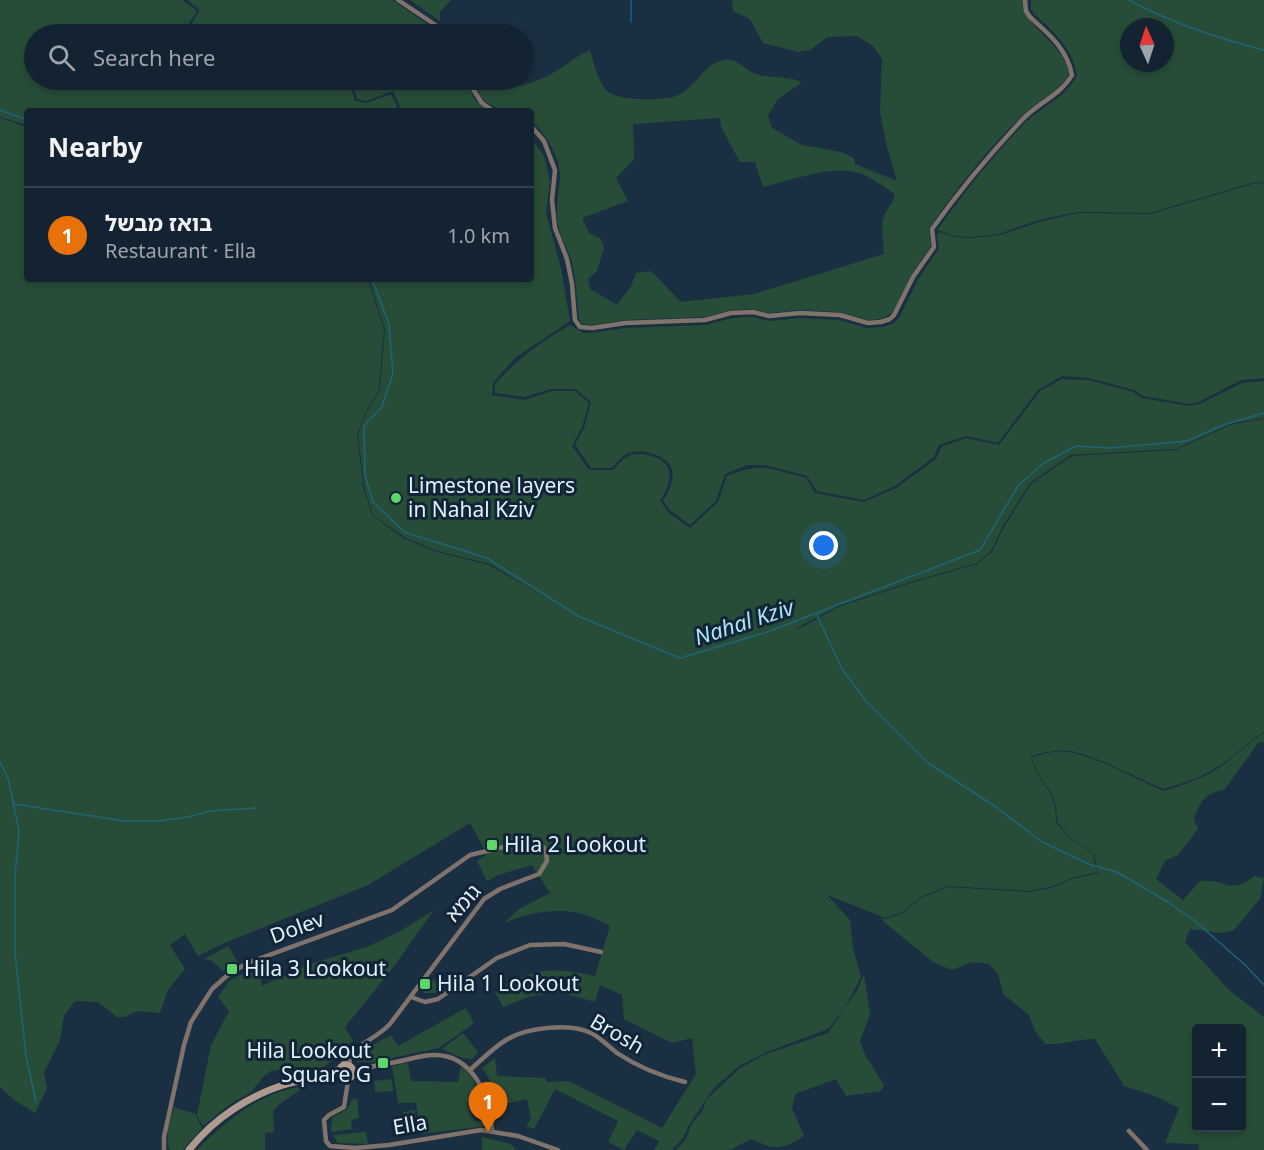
<!DOCTYPE html>
<meta charset="utf-8">
<style>
body{margin:0;font-family:"Noto Sans","Noto Sans Hebrew",sans-serif;background:#1d2b3a;color:#f1f3f6}
.controls{position:absolute;right:18px;bottom:18px;display:grid;overflow:hidden;border-radius:6px;box-shadow:0 3px 9px #0003}
.controls button{width:54px;height:54px;display:grid;place-items:center;padding:0;border:0;border-bottom:2px solid #33404d;background:#142332;color:#f1f3f6;font:30px sans-serif}
.compass{position:absolute;left:1120px;top:18px;width:54px;height:54px;border-radius:50%;background:#142332;box-shadow:0 3px 9px #0003;rotate:357deg}
.you{position:absolute;left:824px;top:546px;width:21px;height:21px;margin:-15px;border:4px solid #fff;border-radius:50%;background:#1a73e8;box-shadow:0 0 0 9px #1a73e833}
.badge{display:grid;place-items:center;width:39px;height:39px;border-radius:50%;background:#bca0f2;color:#fff;font-size:20px;font-weight:700}
.pin{position:absolute;translate:-50% -50px;filter:drop-shadow(0 2px 3px #0008)}
.pin::after{content:'';position:absolute;top:32px;width:21px;height:18px;background:inherit;clip-path:polygon(0 0,100% 0,50% 100%)}
.list{margin:0;padding:0;list-style:none}
h2{display:flex;justify-content:space-between;align-items:center;height:78px;margin:0;padding:0 24px;font-size:26px}
h2 small{font-size:20px;font-weight:400;color:#9da4ac}
.list li{display:grid;grid-template-columns:39px 1fr auto;gap:18px;align-items:center;box-sizing:border-box;height:96px;padding:0 24px;border-top:2px solid #33404d}
.list b{display:block;font-size:22px;white-space:nowrap}
.list p{margin:0;font-size:20px;white-space:nowrap;color:#9da4ac}
.list em{font-size:20px;font-style:normal;color:#9da4ac}
.icon{flex:none;width:33px;height:33px;fill:none;stroke:currentColor;stroke-width:2;stroke-linecap:round;stroke-linejoin:round}
.map{position:relative;flex:none;width:1264px;height:1150px;overflow:hidden}
.search{position:absolute;background:#142332;box-shadow:0 3px 9px #0003;left:24px;top:24px;width:510px;height:66px;display:flex;align-items:center;gap:15px;box-sizing:border-box;padding:0 21px;border-radius:33px;color:#9da4ac;font-size:22px}
.panel{position:absolute;background:#142332;box-shadow:0 3px 9px #0003;left:24px;top:108px;width:510px;height:174px;border-radius:6px}
.map>svg:first-child{display:block}
.green{fill:#274d38;fill-rule:evenodd}
.lines{fill:none;stroke-linecap:round;stroke-linejoin:round}
.stream{stroke:#1e657a;stroke-width:1.5}
.street{stroke:#80736c;stroke-width:4.5}
.secondary{stroke:#af9a8f;stroke-width:7}
.poi-dot{fill:#60d56a;stroke:#112537;stroke-width:2}
.labels{text-anchor:middle;stroke-width:6;stroke-linejoin:round;paint-order:stroke}
.poi-label{font-size:21px;fill:#e3f0fc;stroke:#112537;text-anchor:start}
.street-label{font-size:21px;fill:#e3f0fc;stroke:#112537}
.water-label{font-size:22px;font-style:italic;fill:#ace4f8;stroke:#112537}
</style>
<div class="map">
<svg width="1264" height="1150" viewBox="0 0 1264 1150">
<rect width="100%" height="100%" fill="#1b2f42"/>
<g class="green">
<polygon points="0,0 182,0 197,11 182,34 34,34 34,80 174,80 189,87 205,80 343,80 351,88 355,101 366,103 391,94 399,111 27,111 27,125 0,117"/>
<polygon points="187,0 392,0 442,34 185,34 200,10"/>
<polygon points="410,0 451,0 440,12 440,21"/>
<path d="M732,0H1023C1025,31 1062,39 1069,74C1057,94 1036,101 1021,117C986,150 957,189 929,228L931,246L911,275L892,313L881,319L869,320L840,312L800,310L769,313L753,309L731,310L705,317L624,320L592,325L582,324L579,319C577,299 576,278 571,259C567,247 560,237 558,224C555,207 559,194 560,178C561,157 546,134 531,121V111C509,111 483,112 476,85C503,93 534,85 558,70C569,63 578,55 590,50C593,61 599,85 608,92C619,101 663,101 676,96C695,89 703,64 724,60C739,58 744,70 756,74C771,79 787,76 802,82L777,100L768,116L772,128L802,145L841,152L854,158L855,164L897,181L887,147L880,112L882,59L873,46L857,36L828,37L810,50L799,52L763,43L750,19L733,11ZM720,118L721,127L740,162H755L763,187C788,181 834,164 859,173C871,177 884,187 895,194C892,206 890,204 886,212C879,223 884,241 884,254L754,294L681,302L656,276L650,271L636,273L631,286L617,305L590,289L588,279L597,271L604,248L601,239L589,233L582,218L628,201L616,178L634,159L633,124Z"/>
<path d="M1031,0H1264V182L1252,183L1150,213L1078,212L1039,220L999,234L972,237L955,236L937,230C964,193 993,155 1026,122C1044,105 1064,99 1077,76C1073,48 1054,32 1034,14L1031,9ZM1129,27H1165V63H1129Z"/>
<polygon points="347,80 464,80 475,100 488,111 402,111 393,91 366,101 357,99 354,87"/>
<path d="M0,118L27,127V279H368L384,329L379,389L365,414L357,435L364,490L372,515L403,538L437,552L489,565L546,598L490,564L437,551L404,537L373,515L365,490L358,435L366,414L380,389L385,329L369,279H531V138L544,156L550,181L546,213L561,268L570,321L515,358L493,383L492,395L525,400L552,391H575L589,403L582,427L572,446L589,470H613C617,466 622,459 627,457C635,452 643,454 651,456C677,462 671,484 660,501L669,513L690,528L718,502L727,476C761,462 772,469 806,478L815,493L864,502L896,488L936,459L941,447L966,438L999,445L1040,391L1062,379L1089,380L1133,392L1142,398L1189,406L1200,404L1242,383L1264,381V418L1233,423L1175,449L1071,455L1030,483L1003,526L991,551L977,563L914,581L838,606L793,630L802,627L838,607L914,582L977,564L992,552L1004,527L1031,484L1072,456L1175,450L1233,424L1264,419V732C1247,742 1235,756 1219,766C1201,778 1184,783 1163,789C1139,779 1092,753 1068,751C1055,750 1043,753 1031,756C1037,784 1057,788 1056,823L1069,837L1093,854L1097,872L1072,878L1050,887L1029,891L947,886L921,897L903,912L886,918L827,895L850,920L853,948L861,977L845,1008L828,1029L767,1052L739,1066L713,1089L689,1125L683,1138L672,1150H654L659,1141L637,1130L624,1150L608,1142L618,1121L555,1089L534,1129L526,1126L531,1119L527,1099L505,1104L482,1068L495,1058L497,1076L545,1078L547,1082L569,1081L662,1128L696,1074L692,1038L672,1043L624,1019L622,995L600,985L595,1002L560,992L531,996L503,1007L495,992C534,967 551,967 595,976L610,926C601,922 590,915 579,913C554,908 527,913 504,923L519,909L550,893L532,865L498,875L487,881L477,861L487,854L470,823L368,885L217,946L198,956L185,934L170,945L185,969L168,990L160,1013L137,1011L125,1017H117L98,1002L75,1001L64,1016L60,1040L44,1073L47,1088L35,1113L14,1100L0,1087Z"/>
<path d="M1264,183V378L1241,380L1199,402L1189,404L1143,396L1134,390L1089,378L1062,376L1038,390L998,443L966,436L939,445L934,457L895,486L864,500L817,491L807,476L765,465H747L725,474L716,501L690,525L671,511L663,501C677,480 678,460 650,453C642,451 634,450 626,454C621,457 616,464 612,468H591L575,445L584,428L591,402L576,389H551L524,397L495,393V384C517,360 541,341 570,325L584,333H592L625,328L705,325L732,318L752,317L769,321L800,318L839,320L867,328L882,327L892,324L899,318L918,280L939,248L937,237L939,232L955,237L972,238L1000,235L1039,222L1078,213L1150,214L1252,184Z"/>
<path d="M1264,733V743L1259,742L1224,790C1204,794 1201,800 1194,819L1198,829L1178,855L1165,861L1156,879L1183,900L1200,881C1224,878 1232,896 1254,876L1264,878L1260,899L1234,930L1221,933L1190,929L1185,942L1228,989L1264,1017V1150H1199L1198,1144L1165,1143L1179,1108L1155,1096L1124,1086L1095,1039C1078,1039 1062,1045 1045,1044L1035,1031L1029,1015L1003,994L998,974L989,964L972,962L952,970L933,962L884,922L880,917L886,919L903,913L921,898L948,887L1029,892L1051,888L1072,879L1098,873L1094,854L1070,837L1057,822C1058,788 1038,784 1032,757C1043,754 1056,750 1068,752C1094,755 1138,780 1163,791C1185,784 1205,778 1223,765C1237,754 1249,742 1264,733ZM1196,1028H1242V1128H1196Z"/>
<polygon points="434,910 392,969 345,1027 353,1041 337,1054 335,1059 319,1070 289,1077 279,1070 271,1071 263,1077 251,1092 230,1104 203,1126 197,1115 211,1045 229,1011 218,997 229,981 258,966 262,986 310,964 367,947 402,930"/>
<polygon points="228,946 238,963 223,971 211,960 204,959"/>
<path d="M864,974L870,1015L860,1041L864,1053L884,1085L881,1091L846,1096L836,1079L795,1094L792,1108L804,1136C782,1150 775,1150 751,1139L730,1150H676L686,1139L691,1125L703,1110L706,1100L740,1068L766,1054L828,1033L858,989Z"/>
<polygon points="431,979 444,986 435,993 424,993 422,990"/>
<polygon points="466,1008 474,1023 439,1048 373,1062 357,1062 355,1058 358,1053 391,1035 398,1046"/>
<polygon points="463,1033 478,1052 472,1059 460,1057 442,1049"/>
<path d="M408,1063L411,1081L458,1082L461,1066C468,1072 474,1078 476,1087C465,1098 465,1109 475,1121L485,1122L488,1126L420,1134L416,1103H398L392,1066Z"/>
<polygon points="392,1079 393,1091 375,1092 374,1081"/>
<path d="M306,1086L281,1103L273,1111L274,1132L265,1133V1150H196C229,1120 260,1091 306,1086Z"/>
<polygon points="480,1093 487,1114 479,1115 475,1110 475,1100"/>
<path d="M357,1098L359,1118L351,1120L352,1129L331,1132L332,1118C340,1113 350,1110 351,1100Z"/>
<path d="M174,1107L195,1114L202,1128L183,1150H170C164,1137 171,1121 174,1107Z"/>
<polygon points="415,1110 417,1130 405,1132 403,1112"/>
<polygon points="366,1132 368,1144 338,1143 333,1135"/>
<polygon points="482,1137 511,1144 516,1150 482,1150"/>
</g>
<g class="lines">
<g class="stream">
<path d="M1129,0C1171,23 1217,38 1264,50"/>
<polyline points="631,22 631,0"/>
<polyline points="0,110 27,120"/>
<polyline points="372,279 389,324 393,374 382,407 364,426 365,475 373,502 404,532 487,558 578,616 680,658 767,632 980,550 1018,486 1044,463 1076,446 1110,448 1187,441 1223,425 1264,413"/>
<polyline points="816,613 842,669 866,701 928,763 996,807 1042,842 1091,865 1117,872 1168,902 1195,921 1244,964 1264,985"/>
<polyline points="0,762 8,778 19,831 15,876 15,953 26,1056 36,1102"/>
<polyline points="14,804 125,821 160,821 187,817 210,811 256,808"/>
</g>
<g class="street">
<polyline points="398,0 434,24 446,34"/>
<polyline points="467,80 482,103 493,111"/>
<path d="M531,126L544,141L555,170L552,200L555,228L567,259L572,284L575,320L580,327L592,328L625,323L705,320L731,313L753,312L769,316L800,313L840,315L868,323L881,322L890,319L894,315L913,277L934,247L932,229C959,191 989,155 1021,121C1037,103 1060,96 1072,75C1067,49 1049,34 1030,17L1026,11L1025,0"/>
<polyline points="411,997 425,1002 438,999 497,958 530,945 564,944 601,952"/>
<polyline points="349,1055 350,1066"/>
<path d="M470,1070C481,1060 493,1048 506,1040C525,1028 570,1022 591,1033C601,1038 608,1046 617,1053C638,1067 660,1076 685,1082"/>
<path d="M352,1076C365,1066 381,1065 396,1062C408,1060 421,1055 433,1055C473,1054 490,1096 492,1130"/>
<polyline points="351,1077 348,1081 344,1107 329,1115 324,1120 326,1141 330,1146 355,1148 389,1145 481,1130 518,1136 558,1150"/>
<polyline points="1129,1131 1147,1150"/>
<path d="M164,1150V1137L184,1045L191,1022L212,989L230,973L250,962L392,910L470,855L525,842L538,843L542,846L546,850L547,861L539,874L500,889L484,899L390,1024C374,1041 352,1045 341,1067"/>
</g>
<g class="secondary">
<circle cx="346" cy="1072" r="7"/>
<path d="M189,1150C214,1118 251,1094 290,1083C306,1079 325,1078 340,1069"/>
</g>
</g>
<g class="poi-dot">
<circle cx="396" cy="498" r="6"/>
<rect x="486" y="839" width="12" height="12" rx="3"/>
<rect x="226" y="963" width="12" height="12" rx="3"/>
<rect x="419" y="978" width="12" height="12" rx="3"/>
<rect x="377" y="1057" width="12" height="12" rx="3"/>
</g>
<g class="labels">
<g class="poi-label">
<text x="408" y="493">Limestone layers<tspan x="408" dy="24">in Nahal Kziv</tspan></text>
<text x="504" y="852">Hila 2 Lookout</text>
<text x="244" y="976">Hila 3 Lookout</text>
<text x="437" y="991">Hila 1 Lookout</text>
<text x="371" y="1058" text-anchor="end">Hila Lookout<tspan x="371" dy="24">Square G</tspan></text>
</g>
<g class="street-label">
<text transform="translate(463 903) rotate(-49)" y="7">גומא</text>
<text transform="translate(297 928) rotate(-20)" y="7">Dolev</text>
<text transform="translate(617 1034) rotate(30)" y="7">Brosh</text>
<text transform="translate(410 1125) rotate(-10)" y="7">Ella</text>
</g>
<g class="water-label">
<text transform="translate(744 622) rotate(-18)" y="8">Nahal Kziv</text>
</g>
</g>
</svg>
<div class="controls">
<button>+</button>
<button>−</button>
</div>
<svg class="compass" viewBox="-18 -18 36 36"><path d="M0-13l5 13h-10z" fill="#e53935"/><path d="M0 13l5-13h-10z" fill="#9da4ac"/></svg>
<div class="you"></div>
<div class="pin badge" style="left:488px;top:1132px;background:#e8710a">1</div>
<div class="search"><svg class="icon" aria-label="search" viewBox="0 0 24 24"><circle cx="10" cy="10" r="6"/><path d="M15 15l6 6"/></svg>Search here</div>
<section class="panel">
<h2>Nearby<small></small></h2>
<ul class="list">
<li><span class="badge" style="background:#e8710a">1</span><div><b>בואז מבשל</b><p>Restaurant · Ella</p></div><em>1.0 km</em></li>
</ul>
</section>
</div>
